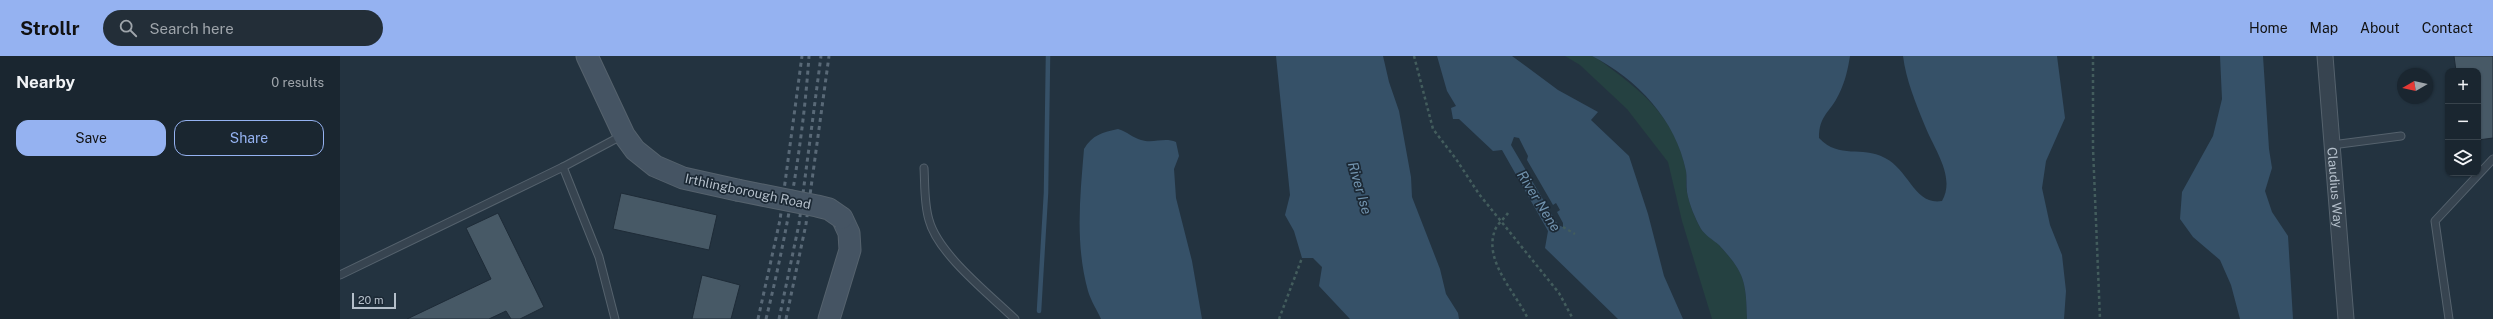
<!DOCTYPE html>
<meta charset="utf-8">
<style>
body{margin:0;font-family:"Public Sans",sans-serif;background:#232e38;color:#f1f3f6}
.controls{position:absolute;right:12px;top:12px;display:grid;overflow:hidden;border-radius:8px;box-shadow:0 1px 3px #0004}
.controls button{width:36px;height:36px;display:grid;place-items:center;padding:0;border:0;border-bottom:1px solid #38434c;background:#1a2630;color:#f1f3f6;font:20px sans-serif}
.compass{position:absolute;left:2057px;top:12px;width:36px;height:36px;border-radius:50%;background:#1a2630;box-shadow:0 1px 3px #0004;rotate:261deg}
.scale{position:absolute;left:12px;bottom:10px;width:44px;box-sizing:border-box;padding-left:4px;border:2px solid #b4bfca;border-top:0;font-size:11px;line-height:14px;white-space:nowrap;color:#b4bfca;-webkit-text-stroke:3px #1c2935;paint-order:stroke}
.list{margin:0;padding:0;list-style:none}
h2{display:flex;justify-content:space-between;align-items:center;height:52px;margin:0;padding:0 16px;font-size:17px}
h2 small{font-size:13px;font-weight:400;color:#9fa5ab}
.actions{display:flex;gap:8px;padding:12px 16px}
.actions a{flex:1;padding:9px 0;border:1px solid #95b2f1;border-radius:12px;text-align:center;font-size:14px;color:#95b2f1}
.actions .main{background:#95b2f1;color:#111}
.icon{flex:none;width:22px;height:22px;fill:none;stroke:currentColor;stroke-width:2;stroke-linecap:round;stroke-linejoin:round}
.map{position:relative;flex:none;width:2153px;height:263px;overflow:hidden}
header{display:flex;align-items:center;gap:24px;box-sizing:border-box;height:56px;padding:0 20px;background:#95b2f1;color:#111}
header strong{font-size:19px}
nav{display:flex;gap:22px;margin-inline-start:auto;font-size:14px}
.search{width:280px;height:36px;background:#232e38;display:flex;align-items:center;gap:10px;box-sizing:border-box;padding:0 14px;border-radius:22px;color:#9fa5ab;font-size:15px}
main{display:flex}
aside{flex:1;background:#1a2630}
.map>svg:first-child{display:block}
.green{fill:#254141}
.water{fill:#365168;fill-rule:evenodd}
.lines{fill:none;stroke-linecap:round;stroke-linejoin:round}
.stream{stroke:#365168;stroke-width:4.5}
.building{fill:#475966;stroke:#1e2b37}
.lane-casing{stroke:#55626d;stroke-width:9}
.street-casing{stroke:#55626d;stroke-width:17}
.secondary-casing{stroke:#55626d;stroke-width:23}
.path{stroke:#435d5d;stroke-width:2.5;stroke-dasharray:3 3;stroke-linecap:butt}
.lane{stroke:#374450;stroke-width:7}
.street{stroke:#374450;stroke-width:15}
.secondary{stroke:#455463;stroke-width:21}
.rail{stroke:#596977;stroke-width:3;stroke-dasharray:4 4;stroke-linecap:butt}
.secondary-bridge-casing{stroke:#55626d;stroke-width:23;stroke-linecap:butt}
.secondary-bridge{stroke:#455463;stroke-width:21}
.labels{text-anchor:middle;stroke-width:3.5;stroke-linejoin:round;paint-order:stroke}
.street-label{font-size:13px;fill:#b4bfca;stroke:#1c2935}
.water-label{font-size:14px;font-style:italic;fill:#7294af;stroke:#1c2935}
</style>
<header>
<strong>Strollr</strong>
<div class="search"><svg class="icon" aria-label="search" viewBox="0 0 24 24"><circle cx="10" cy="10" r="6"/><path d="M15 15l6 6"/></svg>Search here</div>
<nav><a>Home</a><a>Map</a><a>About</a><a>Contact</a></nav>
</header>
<main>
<aside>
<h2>Nearby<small>0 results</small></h2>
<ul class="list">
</ul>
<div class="actions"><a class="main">Save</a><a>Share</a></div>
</aside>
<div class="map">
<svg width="2153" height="263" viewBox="0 0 2153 263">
<rect width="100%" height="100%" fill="#233340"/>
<path class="green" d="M1225,0H1252L1258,3C1300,34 1335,59 1346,115C1347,121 1345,129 1347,136C1349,147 1355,163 1361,173C1365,179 1374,184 1379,189C1405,217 1406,226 1407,263H1372L1342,165L1328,106L1287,53L1240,9Z"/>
<g class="water">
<polygon points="936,0 1043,0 1049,26 1059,55 1071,121 1072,141 1100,213 1106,238 1118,257 1119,263 1010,263 979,230 982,211 973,202 962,202 954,175 945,159 950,139"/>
<path d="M1097,0H1172L1218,34L1258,56L1251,64L1289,100L1308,158L1324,220L1343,263H1278L1205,192L1208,175L1162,94L1153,95L1119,63H1113L1111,52L1116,50L1107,35ZM1174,81L1179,82L1188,100L1187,104L1213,149L1216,147L1220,154L1217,156L1223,167V171L1218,169L1171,89Z"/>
<path d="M1252,0H1510C1508,13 1505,26 1499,38C1490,57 1479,59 1479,82C1500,104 1521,89 1545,102C1569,114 1575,150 1602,145C1616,121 1594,93 1585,70C1576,48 1566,24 1563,0H1717L1725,62L1706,105L1702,132L1710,169L1722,199L1726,235L1724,263H1407C1406,226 1405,217 1379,189C1373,184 1365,179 1361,173C1355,162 1349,148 1347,136C1346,129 1347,121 1346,115C1336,64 1297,23 1252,0Z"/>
<polygon points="1880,0 1923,0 1929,93 1932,112 1925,135 1932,156 1948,180 1953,263 1900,263 1891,229 1880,204 1853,181 1840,163 1842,136 1873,80 1882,43"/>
<path d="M778,73C788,76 793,82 801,84C813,88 824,81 836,86L839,100L834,113L836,142L852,205L862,263H761C757,254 751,245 748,235C735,188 740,141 744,93C752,79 763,76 778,73Z"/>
</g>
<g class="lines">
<polyline class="stream" points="699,255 706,137 708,0"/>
</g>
<g class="building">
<polygon points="2114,0 2153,0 2153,82 2138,84 2138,15 2116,15"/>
<polygon points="281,137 377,159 369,194 273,173"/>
<polygon points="158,157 204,251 180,263 171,263 166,255 149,263 67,263 151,223 126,172"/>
<polygon points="362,219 400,229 391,263 352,263"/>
</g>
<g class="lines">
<g class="lane-casing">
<g id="lane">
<polyline points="1992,89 2061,80"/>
<polyline points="223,111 259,201 275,263"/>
<path d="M584,112C585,128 584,148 589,164C598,198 649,238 675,263"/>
<polyline points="0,219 223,111 283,79"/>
<polyline points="2109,263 2095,165 2153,103"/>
</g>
</g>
<g class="street-casing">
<g id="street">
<path id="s1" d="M1985,0L2006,263"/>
</g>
</g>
<g class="secondary-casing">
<g id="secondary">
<polyline points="247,0 284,79 295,94 315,110 343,122 397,134"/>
<polyline points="489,263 510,194 509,177 502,162"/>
</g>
</g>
<g class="path">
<polyline points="1074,0 1093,73 1116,103 1139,138 1219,237 1233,263"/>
<polyline points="1753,0 1753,92 1760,263"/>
<path d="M1168,157C1164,163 1155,170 1154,177C1145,207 1176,237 1188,263"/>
<polyline points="1223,171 1235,178"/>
<polyline points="939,263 962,202"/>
</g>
<use href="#lane" class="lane"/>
<use href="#street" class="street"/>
<use href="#secondary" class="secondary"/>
<g class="rail">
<polyline points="418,263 440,164 462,0"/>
<path d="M426,263C447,178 463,88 469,0"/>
<polyline points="439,263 459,168 481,0"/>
<polyline points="446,263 466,168 489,0"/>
</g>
<g class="secondary-bridge-casing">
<polyline id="secondary-bridge" points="397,134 477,150 489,153 502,162"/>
</g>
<use href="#secondary-bridge" class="secondary-bridge"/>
</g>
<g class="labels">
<g class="street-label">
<text dy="5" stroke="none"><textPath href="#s1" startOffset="132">Claudius Way</textPath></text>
<text transform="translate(408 135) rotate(12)" y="5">Irthlingborough Road</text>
</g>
<g class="water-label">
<text transform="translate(1020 132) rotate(74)" y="5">River Ise</text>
<text transform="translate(1199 145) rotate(58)" y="5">River Nene</text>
</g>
</g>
</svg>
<div class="controls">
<button>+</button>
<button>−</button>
<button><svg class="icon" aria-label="layers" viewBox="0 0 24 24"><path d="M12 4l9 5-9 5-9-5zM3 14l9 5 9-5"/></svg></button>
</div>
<svg class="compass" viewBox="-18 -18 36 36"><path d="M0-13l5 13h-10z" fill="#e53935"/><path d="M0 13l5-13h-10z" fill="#9fa5ab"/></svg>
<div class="scale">20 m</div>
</div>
</main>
